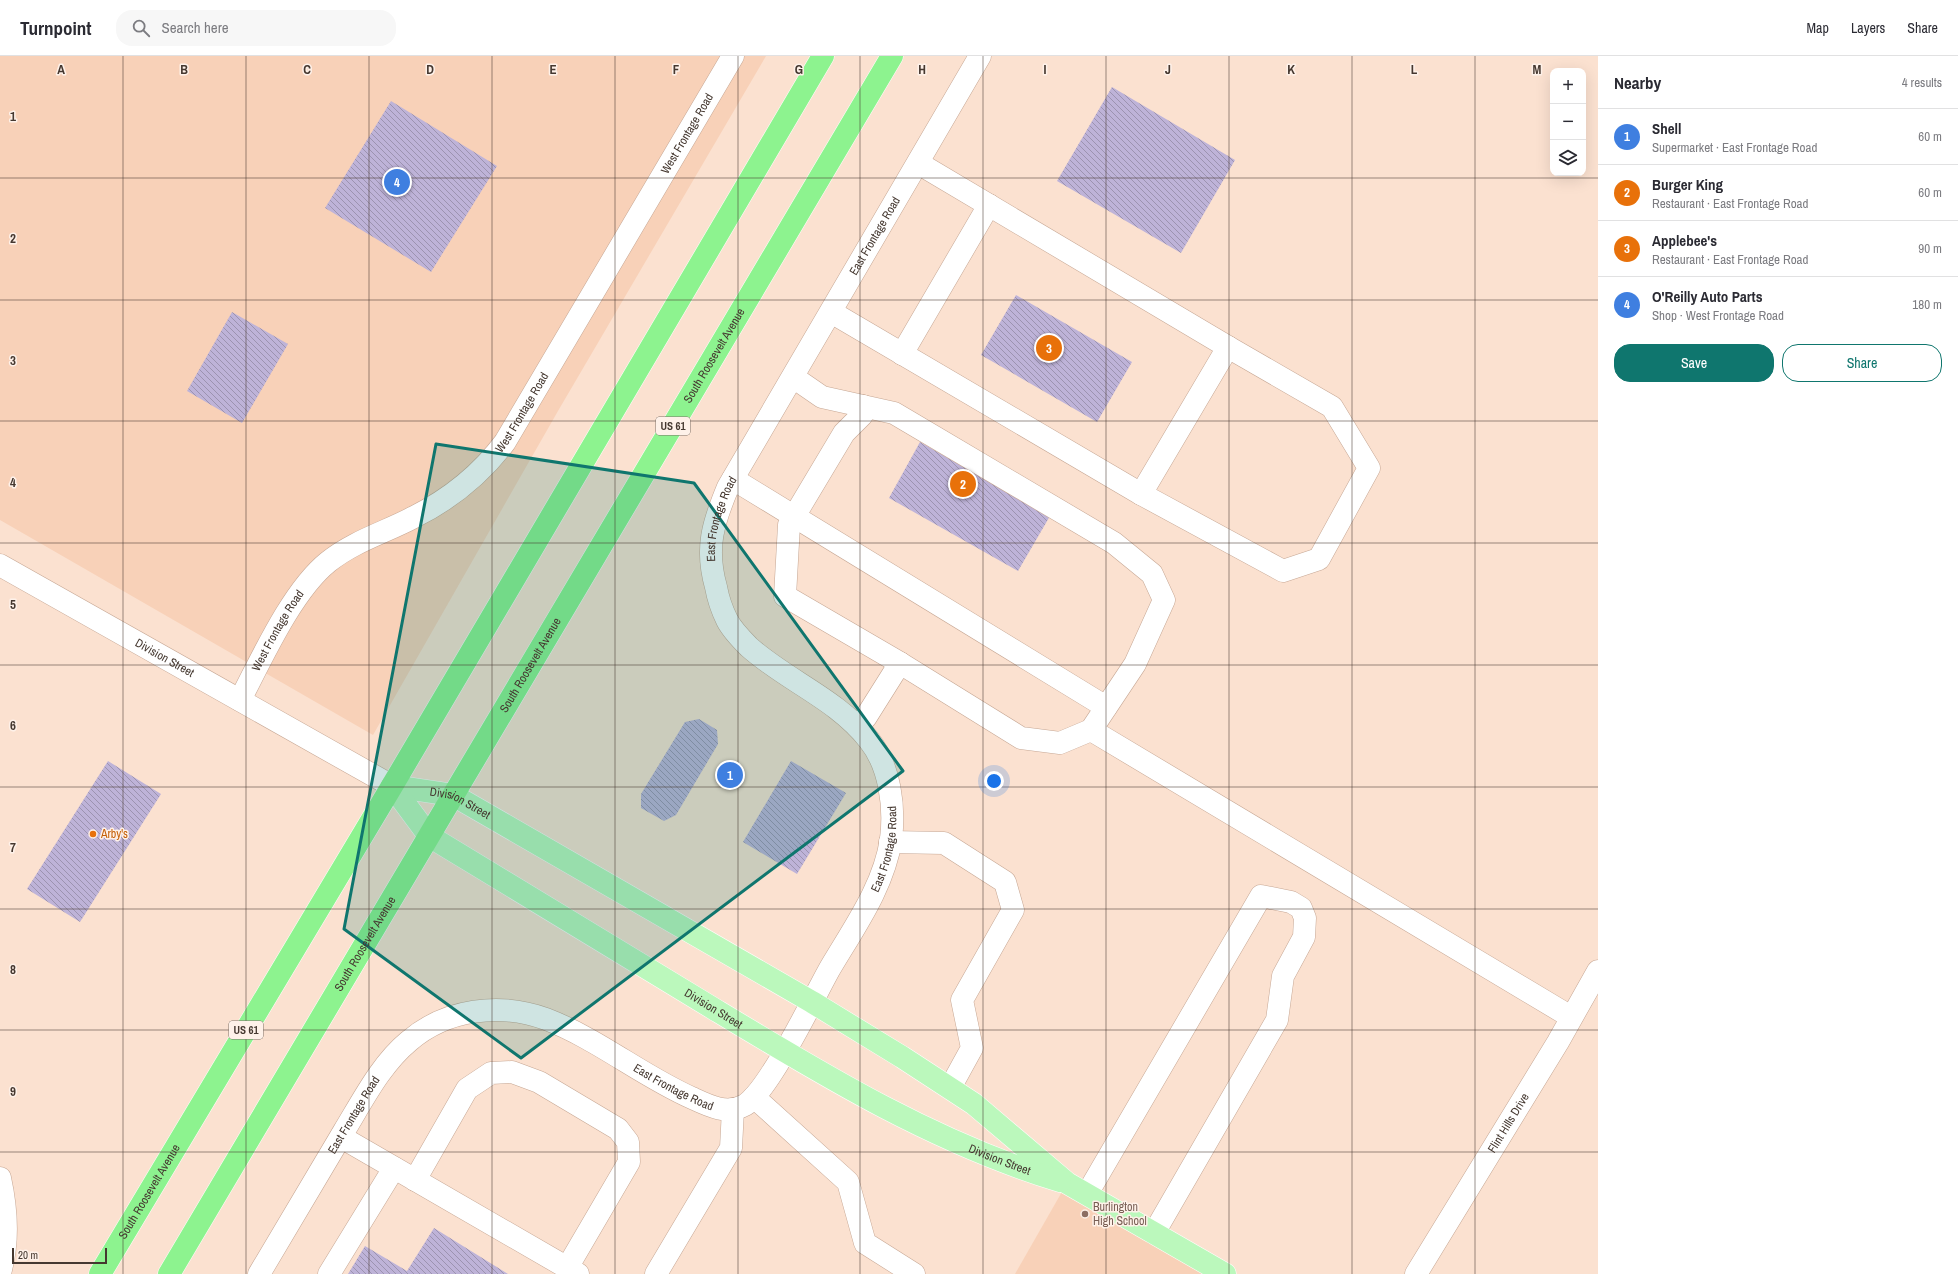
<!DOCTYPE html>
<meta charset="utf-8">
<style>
body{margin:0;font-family:"Archivo Narrow",sans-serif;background:#f7f7f7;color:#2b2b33}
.controls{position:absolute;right:12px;top:12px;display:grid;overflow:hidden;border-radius:8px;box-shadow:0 4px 16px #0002}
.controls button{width:36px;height:36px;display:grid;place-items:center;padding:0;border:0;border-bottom:1px solid #e1e1e2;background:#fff;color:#2b2b33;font:20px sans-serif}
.scale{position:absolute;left:12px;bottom:10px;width:95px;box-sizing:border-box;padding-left:4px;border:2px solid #453830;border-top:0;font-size:11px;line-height:14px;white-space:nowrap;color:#453830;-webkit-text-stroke:3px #fef1e9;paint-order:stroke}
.you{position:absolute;left:994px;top:725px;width:14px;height:14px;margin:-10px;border:3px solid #fff;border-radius:50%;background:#1a73e8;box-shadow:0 0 0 6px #1a73e833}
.badge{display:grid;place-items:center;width:26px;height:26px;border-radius:50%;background:#0f766e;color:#fff;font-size:13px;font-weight:700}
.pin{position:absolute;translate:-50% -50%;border:2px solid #fff;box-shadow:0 1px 4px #0006}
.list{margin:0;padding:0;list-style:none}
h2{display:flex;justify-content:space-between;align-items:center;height:52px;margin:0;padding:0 16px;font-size:17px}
h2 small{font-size:13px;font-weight:400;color:#7c7c81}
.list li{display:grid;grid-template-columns:26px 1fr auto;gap:12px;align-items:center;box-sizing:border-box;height:56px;padding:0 16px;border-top:1px solid #e1e1e2}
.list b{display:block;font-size:15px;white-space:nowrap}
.list p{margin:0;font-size:13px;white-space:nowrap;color:#7c7c81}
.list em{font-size:13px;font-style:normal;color:#7c7c81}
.actions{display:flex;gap:8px;padding:12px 16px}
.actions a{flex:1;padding:9px 0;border:1px solid #0f766e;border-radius:16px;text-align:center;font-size:14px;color:#0f766e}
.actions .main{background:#0f766e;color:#fff}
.icon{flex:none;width:22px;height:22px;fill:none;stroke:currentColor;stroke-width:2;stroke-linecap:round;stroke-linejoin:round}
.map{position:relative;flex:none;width:1598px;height:1218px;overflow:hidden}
header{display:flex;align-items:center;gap:24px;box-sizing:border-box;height:56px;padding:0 20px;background:#fff;border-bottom:1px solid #e1e1e2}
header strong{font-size:19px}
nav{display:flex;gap:22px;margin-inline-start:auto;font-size:14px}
.search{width:280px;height:36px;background:#f7f7f7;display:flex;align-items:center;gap:10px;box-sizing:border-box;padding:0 14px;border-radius:16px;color:#7c7c81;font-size:15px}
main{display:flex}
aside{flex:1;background:#fff}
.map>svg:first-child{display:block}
.built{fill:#f8d1b8}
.building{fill:url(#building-back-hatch)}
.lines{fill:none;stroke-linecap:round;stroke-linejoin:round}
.minor-casing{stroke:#c6a794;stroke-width:23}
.major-casing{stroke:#fff;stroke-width:23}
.highway-casing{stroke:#fff;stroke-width:23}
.minor{stroke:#fff;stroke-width:22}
.major{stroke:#bbf8bc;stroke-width:22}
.highway{stroke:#8df38f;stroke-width:22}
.marked{fill:#0f766e;fill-opacity:0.2;stroke:#0f766e;stroke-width:3;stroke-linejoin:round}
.grid{fill:none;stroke:#453830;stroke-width:1;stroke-opacity:0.55}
.food-dot{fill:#e8710a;stroke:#fef1e9;stroke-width:1.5}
.education-dot{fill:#8d6e63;stroke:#fef1e9;stroke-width:1.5}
.labels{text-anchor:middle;stroke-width:3;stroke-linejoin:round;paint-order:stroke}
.shield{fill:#fef1e9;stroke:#7c7068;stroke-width:1}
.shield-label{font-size:11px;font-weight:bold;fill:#453830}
.street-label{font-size:12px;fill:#453830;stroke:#fef1e9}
.food-label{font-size:12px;fill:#c56008;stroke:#fef1e9;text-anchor:start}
.education-label{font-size:12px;fill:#785e54;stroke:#fef1e9;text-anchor:start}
.grid-label{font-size:13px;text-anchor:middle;font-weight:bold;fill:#453830;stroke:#fef1e9;stroke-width:3;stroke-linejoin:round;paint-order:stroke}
</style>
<header>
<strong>Turnpoint</strong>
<div class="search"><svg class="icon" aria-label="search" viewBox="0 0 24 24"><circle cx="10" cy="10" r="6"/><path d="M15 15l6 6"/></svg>Search here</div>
<nav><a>Map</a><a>Layers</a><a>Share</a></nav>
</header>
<main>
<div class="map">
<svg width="1598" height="1218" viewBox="0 0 1598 1218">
<defs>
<pattern id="building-back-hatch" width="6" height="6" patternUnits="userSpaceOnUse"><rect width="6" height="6" fill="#beb3d8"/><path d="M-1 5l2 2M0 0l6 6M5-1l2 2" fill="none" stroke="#9c93b0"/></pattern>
</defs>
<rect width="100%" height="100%" fill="#fbe1d0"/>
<g class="built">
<polygon points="0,0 766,0 558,355 373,679 0,464"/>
<polygon points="1067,1127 1225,1218 1015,1218"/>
</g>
<g class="building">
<polygon points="1112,31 1235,104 1181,197 1057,125"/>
<polygon points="391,45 497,110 431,216 325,152"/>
<polygon points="1016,239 1132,306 1097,366 981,299"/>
<polygon points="232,256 288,288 242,367 187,335"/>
<polygon points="920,386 1050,460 1018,515 889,442"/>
<polygon points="699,663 717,674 718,688 676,759 664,765 641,752 641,738 685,666"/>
<polygon points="108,705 161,738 80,866 27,833"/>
<polygon points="791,705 846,737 797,818 743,786"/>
<polygon points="434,1172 508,1218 348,1218 365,1190 407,1215"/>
</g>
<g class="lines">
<g class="minor-casing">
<g id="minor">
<polyline points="831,256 1141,438 1228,291 918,107"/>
<polyline points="902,298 989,149"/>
<polyline points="793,321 822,341 894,357 1114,487 1152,518 1164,544 1135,608 1091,674 1060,687 1021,682 900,607 866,661 857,670"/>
<polyline points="863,350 862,359 844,377 789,469 785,540 900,607"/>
<polyline points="733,423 1106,651"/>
<polyline points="1141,438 1283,515 1319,503 1369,412 1332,351 1228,291"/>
<path id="s1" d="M0,509L392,730"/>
<path id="s2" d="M240,644C262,602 292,535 328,506C354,485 386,476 414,461C450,443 481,418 505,386L733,0"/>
<polyline points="1091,674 1571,961"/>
<polyline points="890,786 944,787 1005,826 1013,854 962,944 972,992 950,1032"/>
<polyline points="754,1041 848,1126 865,1187 914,1218"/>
<polyline points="341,1081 578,1218"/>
<path d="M0,1122C7,1154 9,1186 0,1217"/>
<polyline points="415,1124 467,1033 491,1017 512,1016 539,1026 618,1073 628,1086 629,1106 567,1212"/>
<polyline points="1087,1138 1261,840 1291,846 1301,852 1305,862 1304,881 1283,920 1277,964 1154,1177"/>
<path id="s3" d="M259,1218C288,1170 316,1122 344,1075C363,1044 381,1008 409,985C446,953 500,946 546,963C598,983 642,1020 692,1042C709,1050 727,1059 745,1049C769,1034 813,943 829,914C853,873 884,831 891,783C895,751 890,710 869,684C837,643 787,625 749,591C741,583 732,574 727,564C722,554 718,542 716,531C705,492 713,467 728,431L980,0"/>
<polyline points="329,1218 394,1112"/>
<polyline points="656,1218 731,1092 733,1053"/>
<path id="s4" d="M1416,1218L1558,986L1598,915"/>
</g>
</g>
<g class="major-casing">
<g id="major">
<path id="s5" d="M392,730L453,739L812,946L902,1001L974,1048L1067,1127L1225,1218"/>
<path id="s6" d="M392,730L429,780C524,837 619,895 714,953C825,1020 935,1087 1060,1125"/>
</g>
</g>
<g class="highway-casing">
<g id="highway">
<path id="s7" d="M100,1218L392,730L823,0"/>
<path id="s8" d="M169,1218L892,0"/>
</g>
</g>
<use href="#minor" class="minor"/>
<use href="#major" class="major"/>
<use href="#highway" class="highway"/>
</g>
<path class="marked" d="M436,388L694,427L903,715L521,1002L344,873Z"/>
<path class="grid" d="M123,0V1218M246,0V1218M369,0V1218M492,0V1218M615,0V1218M738,0V1218M860,0V1218M983,0V1218M1106,0V1218M1229,0V1218M1352,0V1218M1475,0V1218M0,122H1598M0,244H1598M0,365H1598M0,487H1598M0,609H1598M0,731H1598M0,853H1598M0,974H1598M0,1096H1598"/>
<circle class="food-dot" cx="93" cy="778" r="4"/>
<circle class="education-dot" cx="1085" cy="1158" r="4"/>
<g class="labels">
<g class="shield">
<rect x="656" y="361" width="34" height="18" rx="3"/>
<rect x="229" y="965" width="34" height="18" rx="3"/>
</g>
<g class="shield-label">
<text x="673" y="374">US 61</text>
<text x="246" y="978">US 61</text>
</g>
<g class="street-label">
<text dy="4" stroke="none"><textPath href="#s2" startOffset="739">West Frontage Road</textPath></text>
<text dy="4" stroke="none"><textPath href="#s3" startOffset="1671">East Frontage Road</textPath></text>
<text dy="4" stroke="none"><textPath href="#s8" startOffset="1068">South Roosevelt Avenue</textPath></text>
<text dy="4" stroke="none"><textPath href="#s2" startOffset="415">West Frontage Road</textPath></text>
<text dy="4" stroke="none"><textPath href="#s3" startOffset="1347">East Frontage Road</textPath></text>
<text dy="4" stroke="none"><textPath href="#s2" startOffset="79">West Frontage Road</textPath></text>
<text dy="4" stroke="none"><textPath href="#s1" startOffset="189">Division Street</textPath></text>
<text dy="4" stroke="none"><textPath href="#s8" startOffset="708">South Roosevelt Avenue</textPath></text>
<text dy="4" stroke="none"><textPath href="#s5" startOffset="71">Division Street</textPath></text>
<text dy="4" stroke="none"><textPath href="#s3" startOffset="940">East Frontage Road</textPath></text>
<text dy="4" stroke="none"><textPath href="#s8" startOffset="384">South Roosevelt Avenue</textPath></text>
<text dy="4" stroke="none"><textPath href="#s6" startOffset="395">Division Street</textPath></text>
<text dy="4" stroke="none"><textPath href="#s3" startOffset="568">East Frontage Road</textPath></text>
<text dy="4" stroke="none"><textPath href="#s3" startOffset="185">East Frontage Road</textPath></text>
<text dy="4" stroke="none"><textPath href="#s4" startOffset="177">Flint Hills Drive</textPath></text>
<text dy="4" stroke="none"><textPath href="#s6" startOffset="719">Division Street</textPath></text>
<text dy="4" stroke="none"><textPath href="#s7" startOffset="96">South Roosevelt Avenue</textPath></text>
</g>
<g class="food-label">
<text x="101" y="782">Arby's</text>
</g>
<g class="education-label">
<text x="1093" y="1155">Burlington<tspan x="1093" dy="14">High School</tspan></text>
</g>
</g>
<g class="grid-label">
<text x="61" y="18">A</text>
<text x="184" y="18">B</text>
<text x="307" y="18">C</text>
<text x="430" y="18">D</text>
<text x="553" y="18">E</text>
<text x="676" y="18">F</text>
<text x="799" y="18">G</text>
<text x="922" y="18">H</text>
<text x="1045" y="18">I</text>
<text x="1168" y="18">J</text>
<text x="1291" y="18">K</text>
<text x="1414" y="18">L</text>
<text x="1537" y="18">M</text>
<text x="13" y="65">1</text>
<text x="13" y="187">2</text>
<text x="13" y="309">3</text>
<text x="13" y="431">4</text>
<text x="13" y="553">5</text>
<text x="13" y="674">6</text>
<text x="13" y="796">7</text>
<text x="13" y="918">8</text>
<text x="13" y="1040">9</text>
</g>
</svg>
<div class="controls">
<button>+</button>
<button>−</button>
<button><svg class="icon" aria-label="layers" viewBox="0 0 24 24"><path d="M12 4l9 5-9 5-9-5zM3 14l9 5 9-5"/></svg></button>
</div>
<div class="scale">20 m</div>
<div class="you"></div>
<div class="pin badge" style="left:730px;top:719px;background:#3f7fe0">1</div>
<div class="pin badge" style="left:963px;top:428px;background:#e8710a">2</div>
<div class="pin badge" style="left:1049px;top:292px;background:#e8710a">3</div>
<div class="pin badge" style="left:397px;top:126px;background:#3f7fe0">4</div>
</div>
<aside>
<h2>Nearby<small>4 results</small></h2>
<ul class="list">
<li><span class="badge" style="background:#3f7fe0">1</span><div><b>Shell</b><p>Supermarket · East Frontage Road</p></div><em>60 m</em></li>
<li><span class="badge" style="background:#e8710a">2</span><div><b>Burger King</b><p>Restaurant · East Frontage Road</p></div><em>60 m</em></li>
<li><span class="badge" style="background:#e8710a">3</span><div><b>Applebee's</b><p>Restaurant · East Frontage Road</p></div><em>90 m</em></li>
<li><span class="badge" style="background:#3f7fe0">4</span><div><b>O'Reilly Auto Parts</b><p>Shop · West Frontage Road</p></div><em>180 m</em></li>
</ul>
<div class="actions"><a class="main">Save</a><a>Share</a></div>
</aside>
</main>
